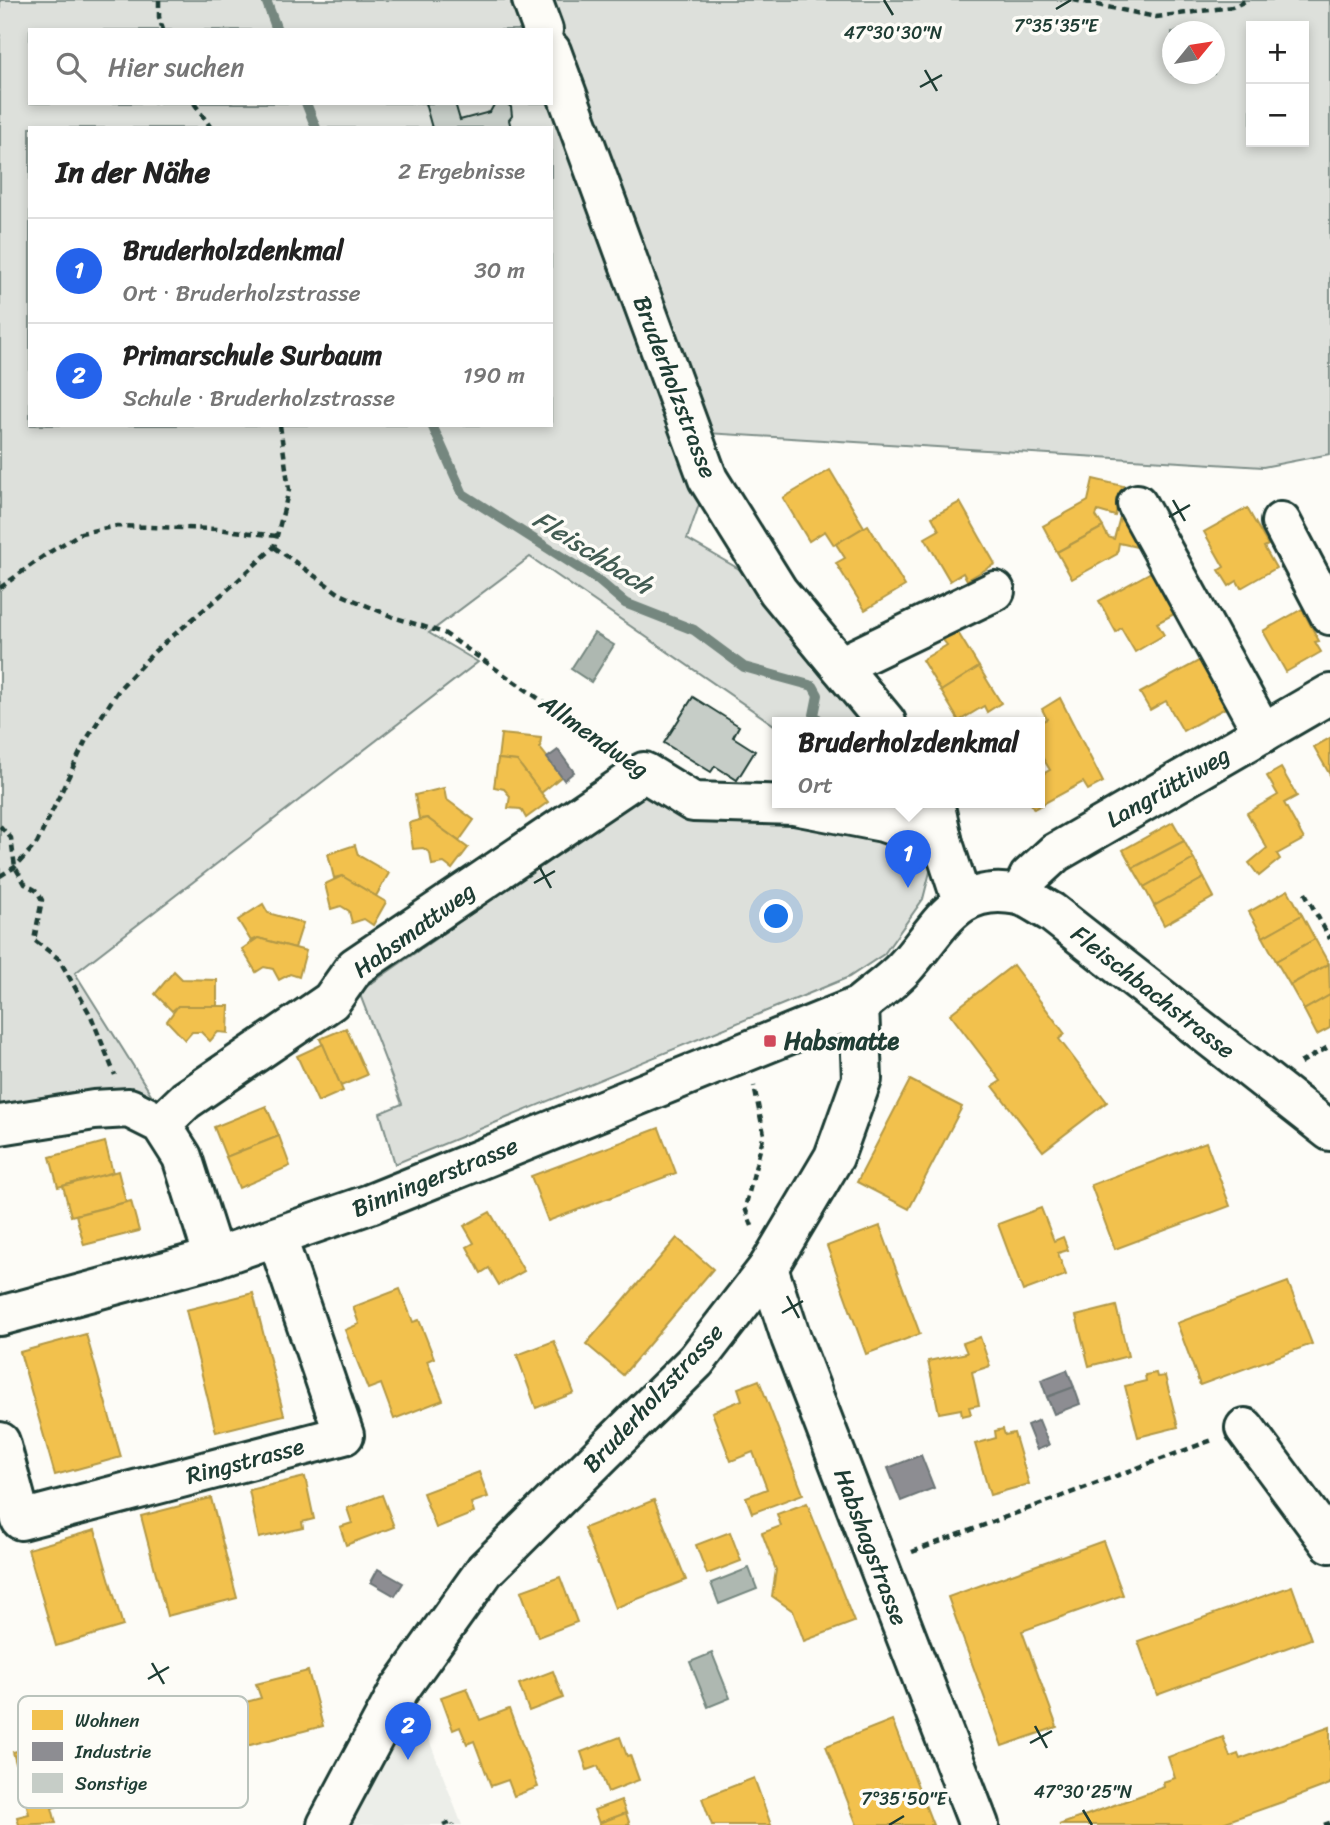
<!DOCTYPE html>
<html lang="de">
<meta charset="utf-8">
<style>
body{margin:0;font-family:Sriracha,sans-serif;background:#f2f2f2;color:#222}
.controls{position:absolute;right:21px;top:21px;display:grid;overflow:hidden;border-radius:0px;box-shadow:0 4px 10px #0003}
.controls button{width:63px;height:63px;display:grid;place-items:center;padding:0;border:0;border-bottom:2px solid #e0e0e0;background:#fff;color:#222;font:35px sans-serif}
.compass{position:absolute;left:1162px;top:21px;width:63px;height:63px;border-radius:50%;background:#fff;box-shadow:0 4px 10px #0003;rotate:60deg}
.you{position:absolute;left:777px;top:917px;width:24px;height:24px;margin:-18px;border:5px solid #fff;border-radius:50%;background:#1a73e8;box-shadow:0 0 0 10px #1a73e833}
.badge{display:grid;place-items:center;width:46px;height:46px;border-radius:50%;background:#2563eb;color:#fff;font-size:23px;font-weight:700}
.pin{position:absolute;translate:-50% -58px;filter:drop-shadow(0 2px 4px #0008)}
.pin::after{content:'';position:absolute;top:37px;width:24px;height:21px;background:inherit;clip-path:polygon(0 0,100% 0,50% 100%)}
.popup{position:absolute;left:772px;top:717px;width:273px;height:91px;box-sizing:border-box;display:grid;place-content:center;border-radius:0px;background:#fff;filter:drop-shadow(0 2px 5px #0005);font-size:23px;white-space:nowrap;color:#767676}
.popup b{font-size:26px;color:#222}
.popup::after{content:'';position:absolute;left:50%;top:100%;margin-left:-14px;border:14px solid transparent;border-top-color:#fff}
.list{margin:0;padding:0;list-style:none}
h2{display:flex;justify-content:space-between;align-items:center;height:91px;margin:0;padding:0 28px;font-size:30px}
h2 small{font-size:23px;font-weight:400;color:#767676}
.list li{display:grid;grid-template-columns:46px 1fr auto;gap:21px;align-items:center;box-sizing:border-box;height:105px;padding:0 28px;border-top:2px solid #e0e0e0}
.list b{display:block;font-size:26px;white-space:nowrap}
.list p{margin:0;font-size:23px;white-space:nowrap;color:#767676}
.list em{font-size:23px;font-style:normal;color:#767676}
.icon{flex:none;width:38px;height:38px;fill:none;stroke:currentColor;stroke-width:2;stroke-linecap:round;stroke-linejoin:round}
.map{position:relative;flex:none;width:1330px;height:1825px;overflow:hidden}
.search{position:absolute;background:#fff;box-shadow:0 4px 10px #0003;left:28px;top:28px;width:525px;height:77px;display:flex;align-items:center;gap:18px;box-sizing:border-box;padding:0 24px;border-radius:0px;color:#767676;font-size:26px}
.panel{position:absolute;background:#fff;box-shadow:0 4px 10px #0003;left:28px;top:126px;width:525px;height:301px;border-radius:0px}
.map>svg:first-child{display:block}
.built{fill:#eceee9}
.green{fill:#dde0db;stroke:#7e8e88;stroke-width:2;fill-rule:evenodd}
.water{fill:#aeb8b1;stroke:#75877f;stroke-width:2}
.homes{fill:#f2c14e;stroke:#b39946;stroke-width:2}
.industry{fill:#8d8d92;stroke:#6c7576;stroke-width:2}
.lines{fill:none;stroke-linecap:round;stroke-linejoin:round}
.stream{stroke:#75877f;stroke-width:10}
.building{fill:#c6cdc7;stroke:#1f3d34;stroke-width:2}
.minor-casing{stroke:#1f3d34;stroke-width:44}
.path{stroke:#1f3d34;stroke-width:4.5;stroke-dasharray:7 5;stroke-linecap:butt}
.minor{stroke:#fdfcf7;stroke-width:38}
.ticks{fill:none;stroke:#1f3d34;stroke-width:2.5}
.poi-dot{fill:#d1495b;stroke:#fdfcf7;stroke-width:2.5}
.labels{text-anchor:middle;stroke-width:7;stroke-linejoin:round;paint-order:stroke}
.street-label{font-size:24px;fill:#1f3d34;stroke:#fdfcf7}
.poi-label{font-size:24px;font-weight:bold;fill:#1f3d34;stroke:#fdfcf7;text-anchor:start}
.water-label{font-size:26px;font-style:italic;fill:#435c53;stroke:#fdfcf7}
.key{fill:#fdfcf7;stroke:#bac3bc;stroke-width:2}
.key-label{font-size:19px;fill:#1f3d34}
.ticks-label{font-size:18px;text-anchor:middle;fill:#1f3d34;stroke:#fdfcf7;stroke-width:7;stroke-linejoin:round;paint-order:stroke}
</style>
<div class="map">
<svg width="1330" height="1825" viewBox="0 0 1330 1825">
<rect width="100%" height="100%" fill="#fdfcf7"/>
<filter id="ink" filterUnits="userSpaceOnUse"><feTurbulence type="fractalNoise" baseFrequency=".0143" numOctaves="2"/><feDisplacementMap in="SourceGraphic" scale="14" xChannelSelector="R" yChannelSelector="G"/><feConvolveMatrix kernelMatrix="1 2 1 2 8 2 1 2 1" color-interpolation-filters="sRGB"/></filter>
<g filter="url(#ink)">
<polygon class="built" points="412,1696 462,1825 344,1825"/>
<g class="green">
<path d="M0,0H1330V454L1263,467L691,432L708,479L687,539L739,569L868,722H777V727L530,557L429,633L478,662L75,973L154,1099L94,1096L0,1115ZM1251,26H1304V142H1251ZM30,30H551V103H30ZM1172,32H1214V74H1172ZM30,128H551V425H30Z"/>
<polygon points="654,786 885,830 933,860 923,899 884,954 849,977 395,1164 380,1113 402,1104 359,992"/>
</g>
<g class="water">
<polygon points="594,633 614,645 591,682 571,669"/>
<polygon points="749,1568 757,1589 719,1604 711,1583"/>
<polygon points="712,1653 730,1698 708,1707 690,1662"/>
</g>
<g class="homes">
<polygon points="830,470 864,527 834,545 825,531 809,541 783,498"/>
<polygon points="1093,479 1123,486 1115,516 1098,511 1096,516 1103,527 1057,552 1043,526 1088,501"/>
<polygon points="960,502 995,564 967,580 963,573 950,581 925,538 939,530 932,517"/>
<polygon points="1247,508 1268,545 1264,547 1276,568 1241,588 1237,581 1229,586 1219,570 1224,567 1204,532"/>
<polygon points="1120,517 1143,523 1137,547 1119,543 1117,554 1072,579 1057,552 1103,527 1108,537 1114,539"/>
<polygon points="868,525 905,586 865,610 836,563 845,558 836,544"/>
<polygon points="1151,572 1174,614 1157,623 1164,635 1135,652 1121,628 1116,632 1099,601"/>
<polygon points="1302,609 1319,641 1315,642 1321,652 1286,672 1263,631"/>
<polygon points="957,631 979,667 941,691 922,660 947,645 943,640"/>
<polygon points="1204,658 1231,705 1183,731 1166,701 1150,710 1140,693"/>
<polygon points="979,667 1001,703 987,712 984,706 959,721 941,691"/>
<polygon points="1060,698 1103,782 1088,790 1083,782 1034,809 1030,802 1039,802 1039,776 1050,770 1039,752 1039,723 1047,719 1042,709"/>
<polygon points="501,734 541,738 540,748 562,776 541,793 517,761 498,759"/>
<polygon points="1330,738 1330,775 1314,747"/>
<polygon points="498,759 517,761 548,802 526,818 521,809 508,808 510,796 504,789 494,787"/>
<polygon points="1281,768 1297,796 1284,803 1304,839 1277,854 1280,859 1259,876 1249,863 1267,848 1247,813 1278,795 1267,776"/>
<polygon points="444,788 446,799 474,820 459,841 427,818 419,819 415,795"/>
<polygon points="427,818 468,848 452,869 444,863 432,865 430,853 423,848 413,849 409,823"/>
<polygon points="1173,822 1184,841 1133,868 1123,850"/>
<polygon points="1184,841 1194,859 1144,887 1133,868"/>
<polygon points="355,845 358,855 389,873 376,896 342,876 334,878 328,854"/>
<polygon points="1194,859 1204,878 1154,906 1144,887"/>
<polygon points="342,876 386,902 373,925 364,919 352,923 349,911 341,906 331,909 325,884"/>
<polygon points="1204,878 1214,897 1164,925 1154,906"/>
<polygon points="1288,890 1302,915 1263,937 1249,912"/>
<polygon points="263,904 268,913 303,923 295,948 258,938 251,941 238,920"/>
<polygon points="1302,915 1315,939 1276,961 1263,937"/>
<polygon points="258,938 306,951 299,977 290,974 279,980 273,969 264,967 256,972 242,949"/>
<polygon points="1315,939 1329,964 1290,985 1276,961"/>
<polygon points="1329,964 1330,995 1304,1010 1290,985"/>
<polygon points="1013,965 1065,1034 1059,1039 1107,1102 1043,1151 993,1086 1001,1081 950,1014"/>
<polygon points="174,971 182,979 217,980 217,1006 178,1006 172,1011 155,994"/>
<polygon points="1330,995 1330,1028 1317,1035 1304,1010"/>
<polygon points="178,1006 229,1006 228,1033 218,1032 210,1041 201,1032 192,1032 185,1040 167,1021"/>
<polygon points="346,1028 367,1075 341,1086 320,1039"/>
<polygon points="323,1044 343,1091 318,1102 297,1056"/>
<polygon points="910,1080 962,1107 909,1209 857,1182"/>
<polygon points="266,1106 279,1136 226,1157 214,1127"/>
<polygon points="659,1128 676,1173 548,1221 531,1176"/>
<polygon points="279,1136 290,1166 239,1188 226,1157"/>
<polygon points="105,1142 113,1173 58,1187 50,1157"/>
<polygon points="1206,1142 1230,1206 1115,1249 1091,1185"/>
<polygon points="118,1171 126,1202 71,1216 63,1186"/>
<polygon points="131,1201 139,1231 84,1245 76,1215"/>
<polygon points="1041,1208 1054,1241 1063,1237 1068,1250 1058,1253 1066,1275 1023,1291 998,1224"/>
<polygon points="490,1212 524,1271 499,1285 489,1268 481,1273 467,1247 474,1243 464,1226"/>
<polygon points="880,1226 920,1334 866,1354 827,1246"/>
<polygon points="677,1238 713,1269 623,1375 586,1344"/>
<polygon points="1288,1282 1312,1344 1200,1385 1177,1323"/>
<polygon points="400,1289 413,1322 419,1320 434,1358 427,1361 443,1400 394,1419 381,1384 368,1389 345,1330 359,1324 353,1307"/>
<polygon points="253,1293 284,1415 216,1432 186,1310"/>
<polygon points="1116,1306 1128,1356 1089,1366 1076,1316"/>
<polygon points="86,1334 121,1457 55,1475 20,1352"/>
<polygon points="980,1337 990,1366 972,1372 979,1405 969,1407 971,1414 962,1416 961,1409 939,1413 928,1361 967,1353 963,1343"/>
<polygon points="554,1341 574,1393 536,1408 517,1355"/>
<polygon points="1156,1373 1157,1377 1165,1376 1178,1427 1138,1437 1125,1386 1146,1381 1145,1375"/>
<polygon points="759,1380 803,1494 752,1513 746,1497 767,1489 753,1452 731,1461 712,1412 742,1400 738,1388"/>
<polygon points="1003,1429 1005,1435 1014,1433 1029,1484 990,1495 975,1444 996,1438 995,1431"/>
<polygon points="479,1472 488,1497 471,1503 474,1513 436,1528 423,1493"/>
<polygon points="305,1477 314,1519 302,1522 303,1528 259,1538 249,1490"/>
<polygon points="382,1495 394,1527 346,1545 340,1527 352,1523 347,1508"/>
<polygon points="211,1498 237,1598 167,1616 141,1516"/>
<polygon points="654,1500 686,1580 615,1608 584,1528"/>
<polygon points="807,1503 854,1622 804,1641 793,1611 772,1596 776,1570 762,1533 781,1526 777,1514"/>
<polygon points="95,1530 123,1626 56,1646 28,1549"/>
<polygon points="730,1532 741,1561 707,1574 696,1545"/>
<polygon points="1103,1541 1123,1595 1022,1631 1057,1727 1002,1746 948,1597"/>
<polygon points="560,1577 577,1622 538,1637 521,1591"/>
<polygon points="1292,1586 1311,1639 1157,1695 1138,1641"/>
<polygon points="308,1671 323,1726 227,1751 216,1710 261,1698 256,1684"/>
<polygon points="553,1671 563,1698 529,1711 519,1684"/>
<polygon points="467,1688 480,1720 509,1709 538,1787 514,1796 508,1780 491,1786 474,1741 467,1744 460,1727 453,1730 441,1697"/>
<polygon points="53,1718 59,1741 56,1742 72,1802 52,1808 56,1823 19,1825 17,1817 29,1814 13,1752 33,1747 28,1725"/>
<polygon points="892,1720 933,1825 857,1825 826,1746"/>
<polygon points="1330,1727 1330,1784 1285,1801 1217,1825 1059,1825 1164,1787 1163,1782 1175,1778 1168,1757 1223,1737 1230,1757 1238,1754 1240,1759"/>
<polygon points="620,1737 627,1756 630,1755 639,1780 608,1792 598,1766 587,1770 581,1752"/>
<polygon points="754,1778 771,1825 712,1825 702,1798"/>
<polygon points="621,1800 626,1813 599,1823 594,1810"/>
<polygon points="626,1813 630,1825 600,1825 599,1823"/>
</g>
<g class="industry">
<polygon points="558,750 574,772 564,780 547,758"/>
<polygon points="1067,1370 1074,1387 1047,1397 1041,1380"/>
<polygon points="1074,1387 1080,1404 1054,1414 1047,1397"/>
<polygon points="1039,1420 1049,1445 1037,1450 1027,1425"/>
<polygon points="921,1455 934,1488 901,1501 888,1468"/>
<polygon points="378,1569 403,1583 395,1596 371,1582"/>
</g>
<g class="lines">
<g class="stream">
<polyline points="266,0 277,30"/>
<polyline points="306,103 316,128"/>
<polyline points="432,425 463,494 598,580 625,603 694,630 744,667 813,686 818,695 814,715 821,722"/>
</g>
</g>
<g class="building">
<polygon points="425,103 455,103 460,120 490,112 495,103 506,103 511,107 512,116 509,120 511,128 432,128"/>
<polygon points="693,697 739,726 733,737 755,751 737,780 715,766 711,772 664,743"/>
</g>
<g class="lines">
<g class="minor-casing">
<g id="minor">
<polyline points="532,0 543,30"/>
<polyline points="551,51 708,479 778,591 886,722"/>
<polyline points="1137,504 1263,733"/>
<polyline points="1281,522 1330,615"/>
<polyline points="840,666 995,591"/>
<polyline points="934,802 943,843 962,901"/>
<polyline points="1020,895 1029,877 1055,853 1330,694"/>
<polyline points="161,1124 186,1100 331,1001 355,967 644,772 693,802 794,805 883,822 943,843"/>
<polyline points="0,1125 94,1110 129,1108 161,1124 182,1157 214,1258"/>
<polyline points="768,1268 791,1338 979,1825"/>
<path d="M0,1316L214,1258L370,1204L859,1006C874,993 891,982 904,968C939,930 955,882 1018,895C1029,897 1041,907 1051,912L1330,1131"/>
<polyline points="1245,1428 1330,1543"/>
<polyline points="0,1442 21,1520 344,1435 277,1238"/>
<polyline points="327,1825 399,1690 485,1570 696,1361 768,1268 834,1157 862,1079 859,1006"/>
</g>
</g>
<g class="path">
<polyline points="159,0 159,17 163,30"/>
<polyline points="1073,0 1156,17 1232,7 1248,0"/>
<polyline points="194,103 211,128"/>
<polyline points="274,547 340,594 393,617 444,633 613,750"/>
<polyline points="0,588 45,555 81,533 117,526 217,529 277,536"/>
<polyline points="0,826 11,838 15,867 25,884 37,891 42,900 34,940 59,959 91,1016 115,1075"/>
<polyline points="0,876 15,867 37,843 86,740 120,688 155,651 234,584 274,547 289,490 280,425"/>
<polyline points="1305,893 1330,939"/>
<polyline points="1300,1063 1330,1046"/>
<polyline points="752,1226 745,1208 764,1134 754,1086"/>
<polyline points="912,1552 1215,1439"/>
<polyline points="443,1825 452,1822 453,1825"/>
<polyline points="1324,1825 1330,1823"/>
</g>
<use href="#minor" class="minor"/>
</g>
</g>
<path class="ticks" d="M884,0L893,15M1056,9L1071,0M925,70L937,91M920,87L942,75M1173,500L1185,521M1169,517L1190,505M539,866L551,888M534,883L555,871M787,1296L799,1318M782,1313L803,1301M152,1663L164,1684M148,1679L169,1667M1035,1726L1047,1748M1030,1743L1052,1731M1083,1810L1092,1825M889,1825L904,1816"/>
<rect class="poi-dot" x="763" y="1034" width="14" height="14" rx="3.5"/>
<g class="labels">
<g class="street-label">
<text transform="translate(675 387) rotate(69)" y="8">Bruderholzstrasse</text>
<text transform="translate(594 736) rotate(35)" y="8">Allmendweg</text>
<text transform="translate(1168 787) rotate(-30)" y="8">Langrüttiweg</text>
<text transform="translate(414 930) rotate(-36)" y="8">Habsmattweg</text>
<text transform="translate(1153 992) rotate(38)" y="8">Fleischbachstrasse</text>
<text transform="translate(435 1177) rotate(-22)" y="8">Binningerstrasse</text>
<text transform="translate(653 1398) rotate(-47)" y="8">Bruderholzstrasse</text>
<text transform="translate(245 1461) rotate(-15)" y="8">Ringstrasse</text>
<text transform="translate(871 1547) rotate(69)" y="8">Habshagstrasse</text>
</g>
<g class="poi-label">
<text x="784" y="1049">Habsmatte</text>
</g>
<g class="water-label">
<text transform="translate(593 552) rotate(32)" y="9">Fleischbach</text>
</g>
</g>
<rect x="18" y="1696" width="230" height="112" rx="10" class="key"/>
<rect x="32" y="1710" width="31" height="20" fill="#f2c14e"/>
<rect x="32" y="1742" width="31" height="19" fill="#8d8d92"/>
<rect x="32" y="1773" width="31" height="20" fill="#c6cdc7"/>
<g class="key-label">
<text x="75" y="1727">Wohnen</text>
<text x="75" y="1758">Industrie</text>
<text x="75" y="1790">Sonstige</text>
</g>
<g class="ticks-label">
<text x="1056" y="32">7°35'35"E</text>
<text x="893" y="39">47°30'30"N</text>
<text x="1083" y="1798">47°30'25"N</text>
<text x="904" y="1805">7°35'50"E</text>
</g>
</svg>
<div class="controls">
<button>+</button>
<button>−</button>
</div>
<svg class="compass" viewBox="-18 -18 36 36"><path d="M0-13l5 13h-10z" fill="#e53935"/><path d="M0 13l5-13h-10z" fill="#767676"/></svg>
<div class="you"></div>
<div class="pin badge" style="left:908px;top:888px">1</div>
<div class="popup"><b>Bruderholzdenkmal</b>Ort</div>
<div class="pin badge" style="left:408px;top:1760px">2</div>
<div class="search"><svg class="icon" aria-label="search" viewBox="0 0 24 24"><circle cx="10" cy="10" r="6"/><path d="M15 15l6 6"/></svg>Hier suchen</div>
<section class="panel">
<h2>In der Nähe<small>2 Ergebnisse</small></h2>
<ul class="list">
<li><span class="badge">1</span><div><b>Bruderholzdenkmal</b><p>Ort · Bruderholzstrasse</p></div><em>30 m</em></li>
<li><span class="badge">2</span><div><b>Primarschule Surbaum</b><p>Schule · Bruderholzstrasse</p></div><em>190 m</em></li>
</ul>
</section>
</div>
